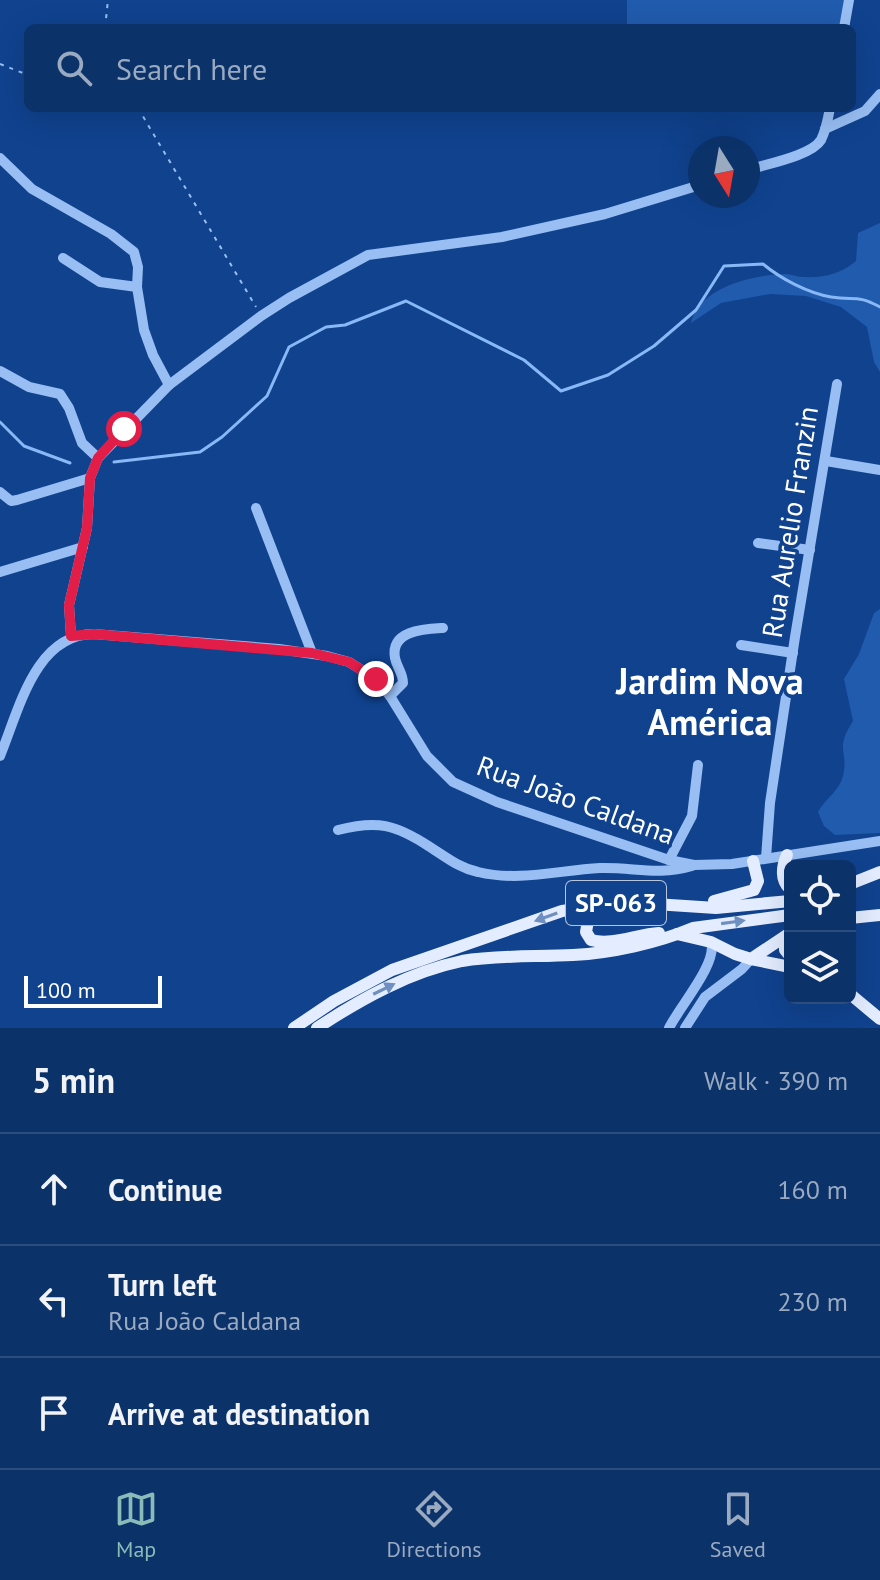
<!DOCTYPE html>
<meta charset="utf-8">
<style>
body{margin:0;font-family:"PT Sans",sans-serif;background:#1a3e72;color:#f1f3f6}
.controls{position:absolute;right:24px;bottom:24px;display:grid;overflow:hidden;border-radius:12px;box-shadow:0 8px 32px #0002}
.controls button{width:72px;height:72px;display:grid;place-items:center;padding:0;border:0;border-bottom:2px solid #2c4d7e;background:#0c326a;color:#f1f3f6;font:40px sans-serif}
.compass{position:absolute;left:688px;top:136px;width:72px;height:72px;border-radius:50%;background:#0c326a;box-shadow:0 8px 32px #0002;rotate:169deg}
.scale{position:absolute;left:24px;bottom:20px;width:138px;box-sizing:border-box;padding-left:8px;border:4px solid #fff;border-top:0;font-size:22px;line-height:28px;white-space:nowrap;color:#fff;-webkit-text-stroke:6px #10428e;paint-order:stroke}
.stop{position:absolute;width:24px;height:24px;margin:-18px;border:6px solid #e11d48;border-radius:50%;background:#fff}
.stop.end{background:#e11d48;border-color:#fff;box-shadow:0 2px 8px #0008}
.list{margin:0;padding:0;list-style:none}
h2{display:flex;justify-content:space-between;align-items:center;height:104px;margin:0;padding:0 32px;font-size:34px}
h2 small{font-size:26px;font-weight:400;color:#9aaac1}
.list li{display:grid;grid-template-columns:52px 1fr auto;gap:24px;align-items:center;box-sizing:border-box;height:112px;padding:0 32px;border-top:2px solid #2c4d7e}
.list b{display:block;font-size:30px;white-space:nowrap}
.list p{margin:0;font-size:26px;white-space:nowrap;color:#9aaac1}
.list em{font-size:26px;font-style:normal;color:#9aaac1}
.icon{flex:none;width:44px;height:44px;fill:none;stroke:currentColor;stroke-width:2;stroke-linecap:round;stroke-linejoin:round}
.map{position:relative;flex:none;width:880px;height:1028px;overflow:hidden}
.search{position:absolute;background:#0c326a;box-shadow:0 8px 32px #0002;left:24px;right:24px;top:24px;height:88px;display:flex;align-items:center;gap:20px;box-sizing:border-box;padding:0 28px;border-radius:12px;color:#9aaac1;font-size:30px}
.sheet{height:440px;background:#0c326a}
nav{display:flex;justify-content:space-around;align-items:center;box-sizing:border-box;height:112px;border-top:2px solid #2c4d7e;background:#0c326a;font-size:22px;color:#9aaac1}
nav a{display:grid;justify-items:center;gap:4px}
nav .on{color:#8bbbb9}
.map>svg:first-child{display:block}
.green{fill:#215bad}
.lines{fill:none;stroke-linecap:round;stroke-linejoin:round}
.stream{stroke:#89b8f6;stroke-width:3}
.path{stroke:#98bef3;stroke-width:2;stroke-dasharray:4 6;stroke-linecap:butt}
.minor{stroke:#98bef3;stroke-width:10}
.major{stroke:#e3edff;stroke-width:12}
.oneway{fill:#6f8fc1}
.route{stroke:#e11d48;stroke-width:10}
.labels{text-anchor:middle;stroke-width:7;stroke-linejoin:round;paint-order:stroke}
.shield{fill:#10428e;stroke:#b7c6dd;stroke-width:2}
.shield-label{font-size:26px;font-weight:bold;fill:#fff}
.street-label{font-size:28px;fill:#fff;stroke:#10428e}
.district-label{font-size:36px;font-weight:bold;fill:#fff;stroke:#10428e}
</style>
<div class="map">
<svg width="880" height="1028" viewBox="0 0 880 1028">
<rect width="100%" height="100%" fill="#10428e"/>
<g class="green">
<polygon points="627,0 851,0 842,28 627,28"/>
<path d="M880,223V372L874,362L867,327L841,307L806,296L770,294L721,303L691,323C699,287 752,275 785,274C791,274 797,277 803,277C823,278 841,274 856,261L858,233Z"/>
<path d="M880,609V833L835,835L824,826L818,812C825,799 840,790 843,776C849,751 834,750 853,721L844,679L859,654L874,613Z"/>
</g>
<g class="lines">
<g class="stream">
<polyline points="0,422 24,446 70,463"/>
<path d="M114,462L200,452L222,437L267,396L289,347L326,327L345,325L406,301L524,360L561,391L608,375L654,346L696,310L724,266L763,264C781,279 808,293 831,297C855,301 856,294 880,307"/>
</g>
<g class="path">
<polyline points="105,28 108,0"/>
<polyline points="0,64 28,75"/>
<polyline points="138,108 256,307"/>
</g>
<g class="minor">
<polyline points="844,28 849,0"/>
<polyline points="825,129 865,111 880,94"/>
<polyline points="0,158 32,189 111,234 134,252 138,267 137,287 144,330 153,355 169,385"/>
<path d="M748,170C766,164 811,156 821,140C826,130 828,119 830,108"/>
<polyline points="63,258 100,282 137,287"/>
<polyline points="0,371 29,387 60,394 69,408 82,443 98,458"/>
<polyline points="826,461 880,470"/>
<polyline points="0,492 11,501 17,500 90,478"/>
<polyline points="256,508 312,653"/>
<polyline points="758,543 810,550"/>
<polyline points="0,572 83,547"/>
<polyline points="71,636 69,605 87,528 90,478 98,458 169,385 261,316 289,298 368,255 502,237 605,214 700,185"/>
<polyline points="741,645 793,653"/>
<path d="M390,696L403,683C403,673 397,668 395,658C390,630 425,629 443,628"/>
<path d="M0,756C19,710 35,634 94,634L279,649L327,656L349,662L376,679L390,696L427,756L453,782L497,802L669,860L694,865L732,864L880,841"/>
<path d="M338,830C377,820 395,824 430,847C446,857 459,868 478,872C520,882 559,870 600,868C634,867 658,876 692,866"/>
<polyline points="766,858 770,803 795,637 837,384"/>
<polyline points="669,860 692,816 698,765"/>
<path d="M669,1028C680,1006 718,963 711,942"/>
<polyline points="685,1028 705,997 742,969 751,959"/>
</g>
<g class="major">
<path d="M787,855C782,866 780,880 790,889"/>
<polyline points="850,884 880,872"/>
<polyline points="714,901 754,890 758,881 753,861"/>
<path d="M604,908L589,915L586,932L591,940C612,946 637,934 659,933"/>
<polyline points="850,918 880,915"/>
<polyline points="677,934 711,942 735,954 751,959 790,933"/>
<polyline points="785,937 785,950 790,956"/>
<polyline points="751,959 790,967"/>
<polyline points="850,994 880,1019"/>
<polyline points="294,1028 334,1001 392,970 562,911 624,902 716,908 790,901"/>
<path d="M317,1028C361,999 409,972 462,961C498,955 536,957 573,955C612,953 657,943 693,928L790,915"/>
</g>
</g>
<defs><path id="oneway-solid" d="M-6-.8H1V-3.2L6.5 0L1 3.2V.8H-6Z" transform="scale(2)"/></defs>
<g class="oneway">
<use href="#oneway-solid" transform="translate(546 917) rotate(160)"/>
<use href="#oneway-solid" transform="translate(733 922) rotate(-8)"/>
<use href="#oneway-solid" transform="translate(384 989) rotate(-26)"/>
</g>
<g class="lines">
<polyline class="route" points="124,429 98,458 90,478 87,528 69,605 71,636 94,634 312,653 349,662 376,679"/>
</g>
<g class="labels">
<rect class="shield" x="566" y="881" width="100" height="44" rx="6"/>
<g class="shield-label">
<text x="616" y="912">SP-063</text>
</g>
<g class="street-label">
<text transform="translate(790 522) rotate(-81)" y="10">Rua Aurelio Franzin</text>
<text transform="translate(576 800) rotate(20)" y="10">Rua João Caldana</text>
</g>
<g class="district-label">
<text x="710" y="694">Jardim Nova<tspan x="710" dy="41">América</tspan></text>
</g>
</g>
</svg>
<div class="controls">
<button><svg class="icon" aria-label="locate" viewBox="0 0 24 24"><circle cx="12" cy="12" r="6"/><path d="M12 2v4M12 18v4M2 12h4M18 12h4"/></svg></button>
<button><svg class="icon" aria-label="layers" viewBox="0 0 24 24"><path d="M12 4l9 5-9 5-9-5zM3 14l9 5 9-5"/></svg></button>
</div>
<svg class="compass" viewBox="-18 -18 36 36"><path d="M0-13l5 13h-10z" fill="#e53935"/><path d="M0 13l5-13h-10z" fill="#9aaac1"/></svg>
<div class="scale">100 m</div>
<div class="stop" style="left:124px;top:429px"></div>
<div class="stop end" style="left:376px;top:679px"></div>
<div class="search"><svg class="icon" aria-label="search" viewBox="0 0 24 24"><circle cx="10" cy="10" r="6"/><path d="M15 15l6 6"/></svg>Search here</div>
</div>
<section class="sheet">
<h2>5 min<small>Walk · 390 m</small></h2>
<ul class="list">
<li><svg class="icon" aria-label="ahead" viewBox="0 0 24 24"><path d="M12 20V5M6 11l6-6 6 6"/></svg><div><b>Continue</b></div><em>160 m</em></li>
<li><svg class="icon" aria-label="left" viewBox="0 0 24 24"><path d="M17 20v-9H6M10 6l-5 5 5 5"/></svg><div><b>Turn left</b><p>Rua João Caldana</p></div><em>230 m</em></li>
<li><svg class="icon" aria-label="arrive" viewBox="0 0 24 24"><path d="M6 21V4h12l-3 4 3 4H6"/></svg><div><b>Arrive at destination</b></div></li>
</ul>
</section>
<nav>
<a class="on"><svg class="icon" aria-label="map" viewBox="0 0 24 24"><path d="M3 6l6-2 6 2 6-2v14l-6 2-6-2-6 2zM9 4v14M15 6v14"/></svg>Map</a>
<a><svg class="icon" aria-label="directions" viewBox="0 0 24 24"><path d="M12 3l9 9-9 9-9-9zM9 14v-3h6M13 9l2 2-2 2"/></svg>Directions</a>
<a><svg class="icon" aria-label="saved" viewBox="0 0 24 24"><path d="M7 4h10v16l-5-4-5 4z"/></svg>Saved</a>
</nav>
